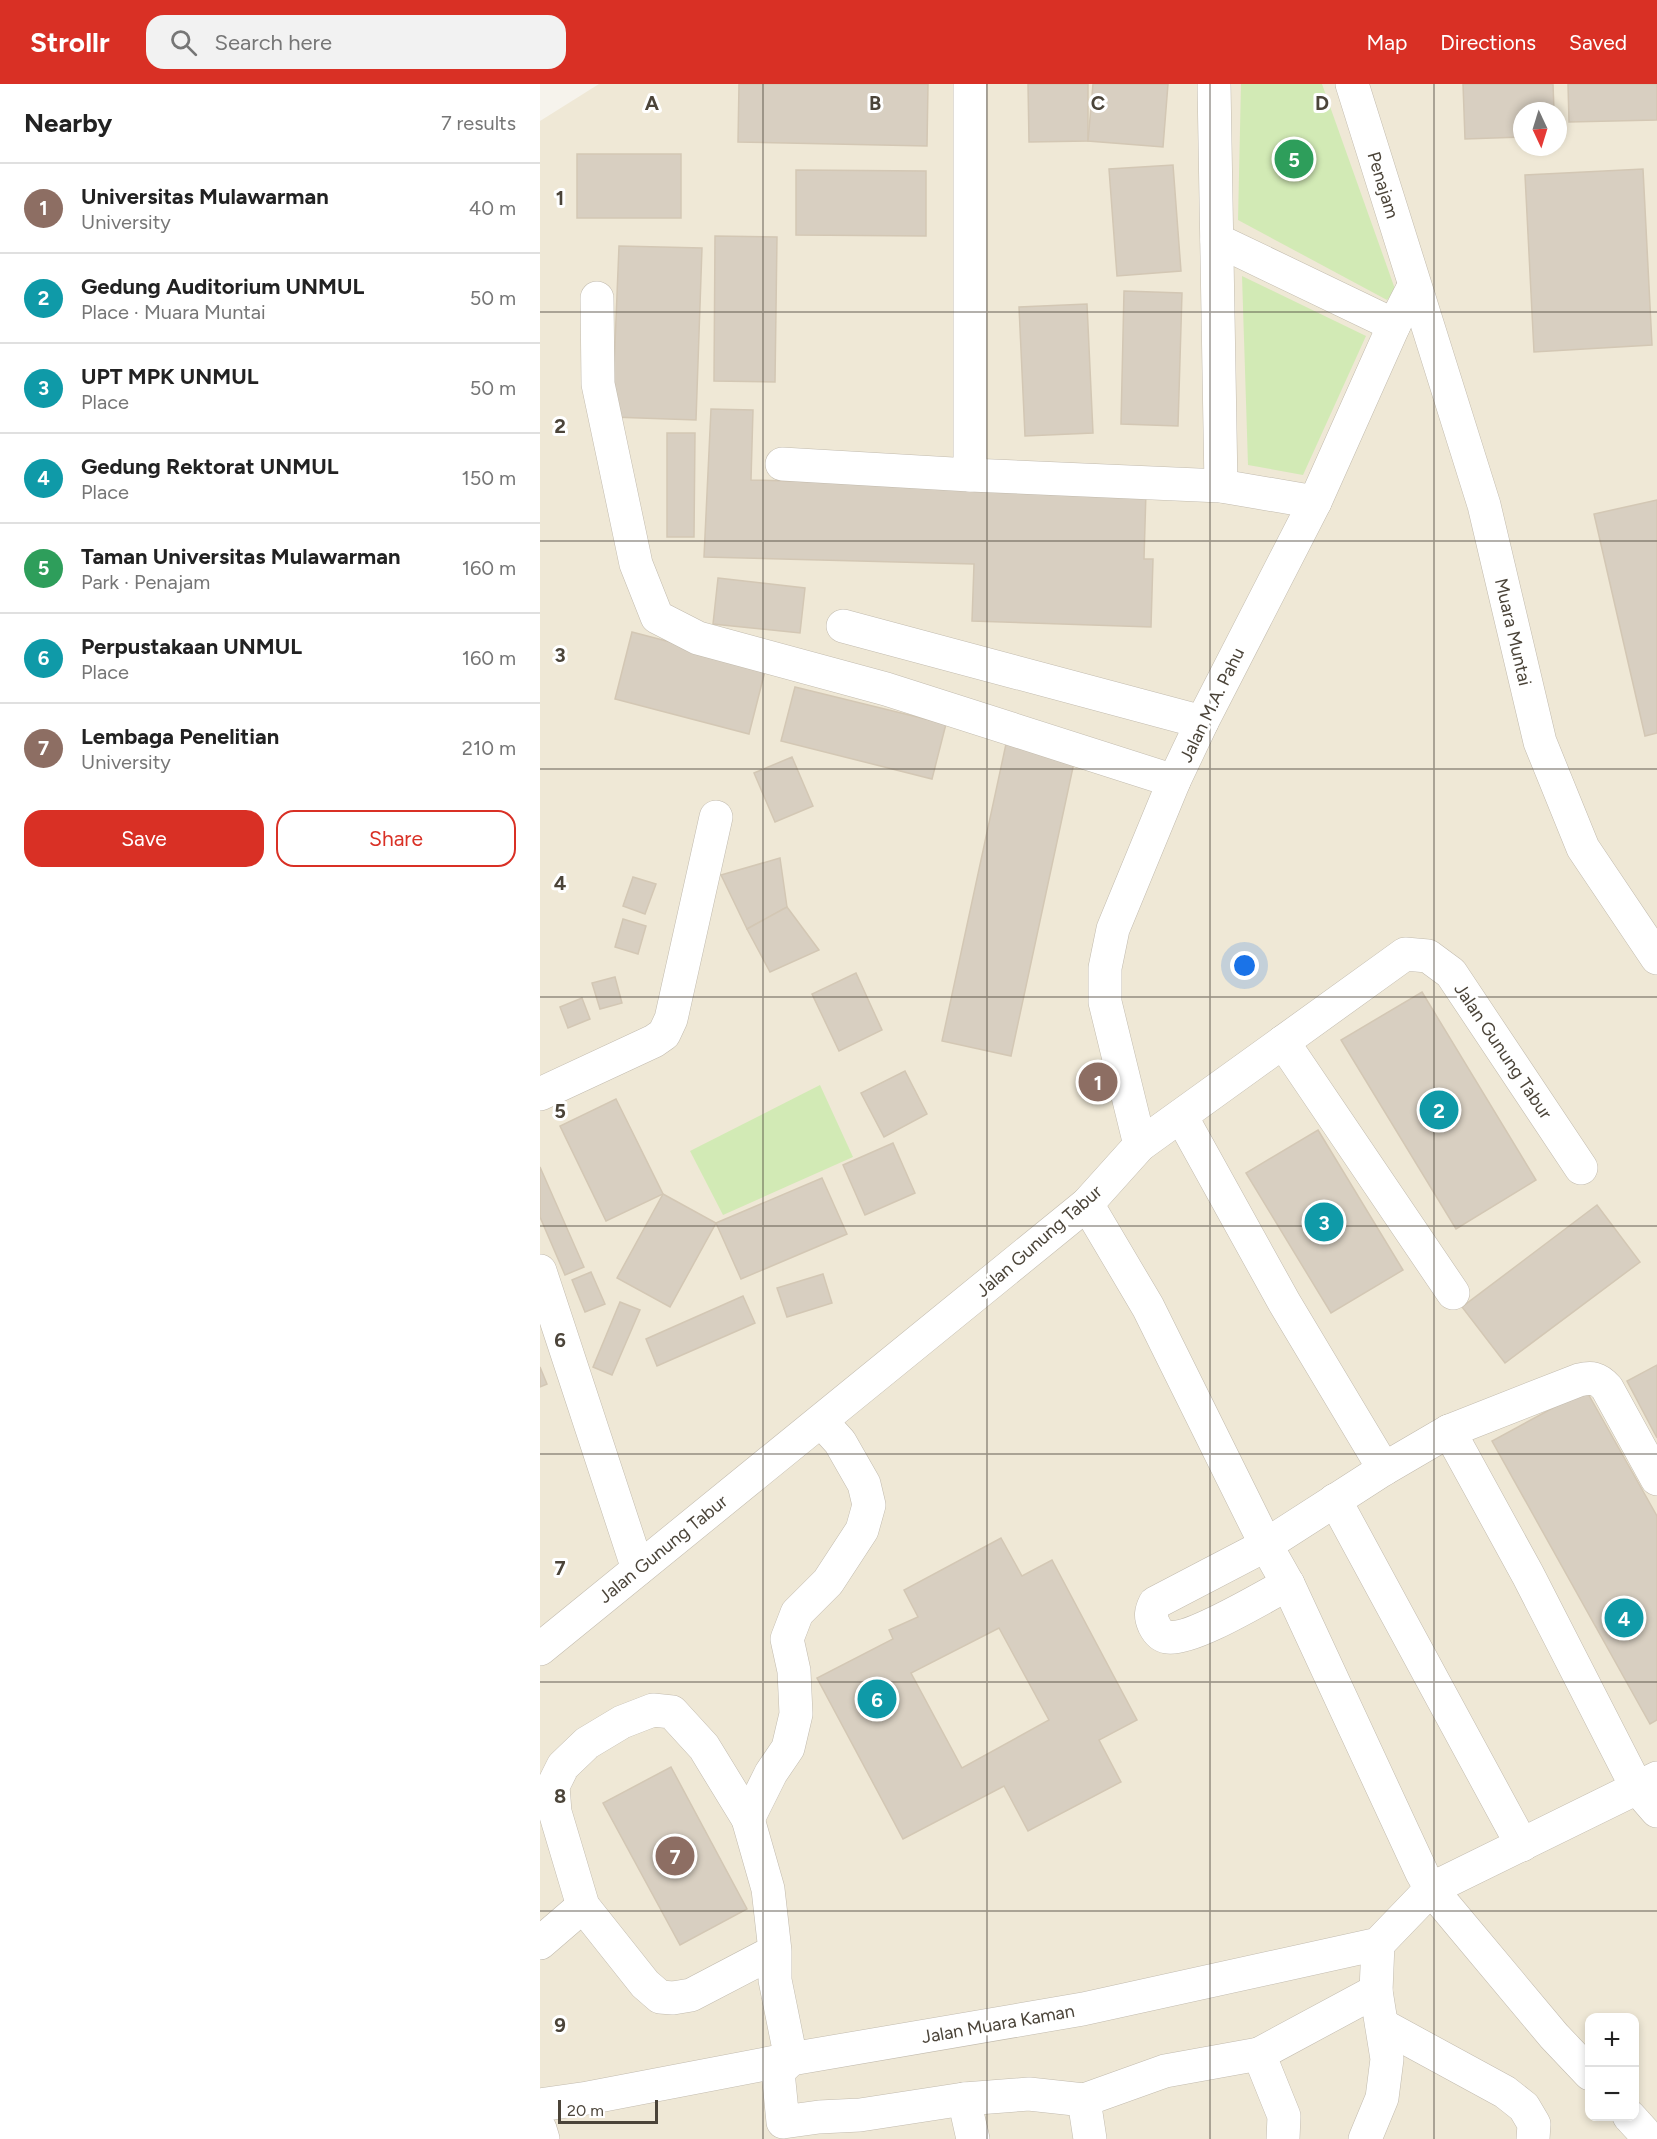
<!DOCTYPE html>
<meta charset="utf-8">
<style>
body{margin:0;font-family:Figtree,sans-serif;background:#f2f2f2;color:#222}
.controls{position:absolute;right:18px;bottom:18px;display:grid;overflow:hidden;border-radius:12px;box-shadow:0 3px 9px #0003}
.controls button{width:54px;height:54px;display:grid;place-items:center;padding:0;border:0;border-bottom:2px solid #e0e0e0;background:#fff;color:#222;font:30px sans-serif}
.compass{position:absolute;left:973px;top:18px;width:54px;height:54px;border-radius:50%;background:#fff;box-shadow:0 3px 9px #0003;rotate:176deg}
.scale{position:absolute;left:18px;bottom:15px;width:100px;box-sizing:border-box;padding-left:6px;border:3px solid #4b4439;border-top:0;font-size:16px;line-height:21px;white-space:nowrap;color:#4b4439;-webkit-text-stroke:4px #fff;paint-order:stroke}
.you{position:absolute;left:705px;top:882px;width:21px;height:21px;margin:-15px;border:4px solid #fff;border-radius:50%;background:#1a73e8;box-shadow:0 0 0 9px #1a73e833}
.badge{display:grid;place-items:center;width:39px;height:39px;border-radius:50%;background:#d93025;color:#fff;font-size:20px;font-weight:700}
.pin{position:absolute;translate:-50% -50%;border:3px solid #fff;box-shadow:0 2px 6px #0006}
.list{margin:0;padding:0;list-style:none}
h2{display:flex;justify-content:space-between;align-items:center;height:78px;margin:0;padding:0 24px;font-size:26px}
h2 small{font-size:20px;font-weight:400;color:#767676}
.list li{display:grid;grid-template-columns:39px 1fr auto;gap:18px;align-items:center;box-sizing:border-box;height:90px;padding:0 24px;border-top:2px solid #e0e0e0}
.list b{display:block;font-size:22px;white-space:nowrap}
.list p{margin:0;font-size:20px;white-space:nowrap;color:#767676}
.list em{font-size:20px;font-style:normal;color:#767676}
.actions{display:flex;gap:12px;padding:18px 24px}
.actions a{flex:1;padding:14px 0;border:2px solid #d93025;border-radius:18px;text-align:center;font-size:21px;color:#d93025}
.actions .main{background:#d93025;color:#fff}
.icon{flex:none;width:33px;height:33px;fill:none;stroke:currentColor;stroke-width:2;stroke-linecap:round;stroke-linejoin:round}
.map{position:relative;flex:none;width:1117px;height:2055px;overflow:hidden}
header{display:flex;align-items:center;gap:36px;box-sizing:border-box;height:84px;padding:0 30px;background:#d93025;color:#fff}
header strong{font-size:28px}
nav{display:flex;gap:33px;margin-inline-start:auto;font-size:21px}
.search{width:420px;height:54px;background:#f2f2f2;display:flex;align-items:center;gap:15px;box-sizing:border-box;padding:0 21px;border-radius:18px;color:#767676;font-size:22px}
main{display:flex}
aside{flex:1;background:#fff}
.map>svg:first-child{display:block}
.education{fill:#efe8d6;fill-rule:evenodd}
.green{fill:#d2eab5}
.building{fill:#d8cfc1;stroke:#d3c7b4;stroke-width:1.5;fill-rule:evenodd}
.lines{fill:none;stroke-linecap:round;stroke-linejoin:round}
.minor-casing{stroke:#c2bbae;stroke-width:34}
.minor{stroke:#fff;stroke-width:33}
.grid{fill:none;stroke:#4b4439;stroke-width:1.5;stroke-opacity:0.55}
.labels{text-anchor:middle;stroke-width:6;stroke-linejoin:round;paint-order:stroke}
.street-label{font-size:18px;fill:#4b4439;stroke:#fff}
.grid-label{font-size:20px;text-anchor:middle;font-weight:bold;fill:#4b4439;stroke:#fff;stroke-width:6;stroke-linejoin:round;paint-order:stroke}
</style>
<header>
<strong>Strollr</strong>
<div class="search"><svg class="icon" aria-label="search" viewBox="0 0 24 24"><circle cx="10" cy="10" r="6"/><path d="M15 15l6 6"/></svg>Search here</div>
<nav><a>Map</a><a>Directions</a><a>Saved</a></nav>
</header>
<main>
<aside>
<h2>Nearby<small>7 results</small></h2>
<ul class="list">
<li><span class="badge" style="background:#8d6e63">1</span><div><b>Universitas Mulawarman</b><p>University</p></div><em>40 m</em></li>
<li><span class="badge" style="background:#0f9aa8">2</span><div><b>Gedung Auditorium UNMUL</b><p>Place · Muara Muntai</p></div><em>50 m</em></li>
<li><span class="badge" style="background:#0f9aa8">3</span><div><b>UPT MPK UNMUL</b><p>Place</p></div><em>50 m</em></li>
<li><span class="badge" style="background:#0f9aa8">4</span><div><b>Gedung Rektorat UNMUL</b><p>Place</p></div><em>150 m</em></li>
<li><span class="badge" style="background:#2e9e5b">5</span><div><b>Taman Universitas Mulawarman</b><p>Park · Penajam</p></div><em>160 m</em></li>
<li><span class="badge" style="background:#0f9aa8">6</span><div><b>Perpustakaan UNMUL</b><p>Place</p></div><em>160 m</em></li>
<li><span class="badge" style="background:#8d6e63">7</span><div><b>Lembaga Penelitian</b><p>University</p></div><em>210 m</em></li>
</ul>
<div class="actions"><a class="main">Save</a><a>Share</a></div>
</aside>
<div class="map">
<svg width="1117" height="2055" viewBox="0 0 1117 2055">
<rect width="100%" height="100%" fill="#f6f3ec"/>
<path class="education" d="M59,0H1117V2055H0V37ZM982,27H1018V63H982ZM1050,1934H1094V2032H1050Z"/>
<g class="green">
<polygon points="701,0 782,0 855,205 847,216 698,136"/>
<polygon points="702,192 826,252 763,391 708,381"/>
<polygon points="280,1001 313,1073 183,1131 150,1067"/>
</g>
<g class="building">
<polygon points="199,0 388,0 387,62 198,58"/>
<polygon points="488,0 548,0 548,57 489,58"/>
<polygon points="553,0 628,0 623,63 548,57"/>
<polygon points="923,0 1013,0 1014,27 982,27 982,53 925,55"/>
<polygon points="1028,0 1117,0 1117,36 1029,38"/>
<rect x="37" y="70" width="104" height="64"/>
<polygon points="633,81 641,187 577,192 569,85"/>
<polygon points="1103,85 1112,261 994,268 985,91"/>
<polygon points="256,86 386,87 386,152 256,151"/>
<polygon points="175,152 237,153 235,298 174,297"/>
<polygon points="79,162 162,164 156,336 72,333"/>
<polygon points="584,207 642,209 638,342 581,340"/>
<polygon points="547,220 553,349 485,352 479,223"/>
<polygon points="171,325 213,326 211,396 606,407 604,475 613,475 611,543 432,537 434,480 164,473"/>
<polygon points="127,349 155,349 154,453 127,453"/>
<polygon points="1117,416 1117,649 1105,652 1054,430"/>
<polygon points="178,494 265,504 260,549 173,540"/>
<polygon points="92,548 226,583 209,650 75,615"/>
<polygon points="255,603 406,640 392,695 241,657"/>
<polygon points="466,660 535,674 471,972 402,957"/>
<polygon points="252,673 273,722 235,738 214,689"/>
<polygon points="240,774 247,823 207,845 181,791"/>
<polygon points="93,793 116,800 105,830 83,822"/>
<polygon points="247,823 279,866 230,888 207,845"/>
<polygon points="83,835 106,842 98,870 75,863"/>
<polygon points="316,889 342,946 299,967 272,910"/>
<polygon points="75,893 82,919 60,925 52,899"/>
<polygon points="882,908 996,1096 916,1145 801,956"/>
<polygon points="42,914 50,935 28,944 20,923"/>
<polygon points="365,987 387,1030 344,1053 321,1009"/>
<polygon points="76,1015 123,1110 66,1137 20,1042"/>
<polygon points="778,1046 863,1186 791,1229 706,1089"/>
<polygon points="353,1059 375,1109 325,1131 303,1081"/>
<polygon points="0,1083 44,1183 25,1191 0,1133"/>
<polygon points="282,1094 307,1150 201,1195 176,1139"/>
<polygon points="123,1110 176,1139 130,1223 77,1194"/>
<polygon points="1057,1121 1100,1178 965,1279 922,1223"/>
<polygon points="51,1188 65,1220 45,1228 32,1196"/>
<polygon points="283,1190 292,1219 247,1233 237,1204"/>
<polygon points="203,1212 215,1239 117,1282 106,1255"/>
<polygon points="80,1218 100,1226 72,1291 53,1283"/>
<polygon points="1117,1281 1117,1354 1087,1297"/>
<polygon points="0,1283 7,1300 0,1303"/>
<polygon points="1046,1306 1117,1432 1117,1636 1110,1640 952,1357"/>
<path d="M461,1454L482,1492L512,1476L597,1636L559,1656L581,1698L488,1747L464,1702L363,1755L277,1594L353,1555L349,1546L378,1533L364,1506ZM459,1544L509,1636L422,1684L371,1589Z"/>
<polygon points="131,1683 207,1825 140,1861 63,1719"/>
</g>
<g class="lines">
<g class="minor-casing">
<g id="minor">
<polyline points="674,0 681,402"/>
<polyline points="812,0 944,421 1000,658 1043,764 1117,874"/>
<polyline points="677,156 854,241"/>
<polyline points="57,214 58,300 96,480 117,533 158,554 346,605 634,697"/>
<polyline points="242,380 430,391 681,402 775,418"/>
<polyline points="430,391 430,0"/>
<polyline points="303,542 662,638"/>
<polyline points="743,958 913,1209"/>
<polyline points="0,1010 114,957 124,950 131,935 176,733"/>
<polyline points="641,1032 744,1218 844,1385"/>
<polyline points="600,1061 565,918 565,884 573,845 634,697 662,638 775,418 854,241 874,202"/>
<polyline points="547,1120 608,1223 726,1461 748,1500 882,1789 891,1805 1014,1952 1050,1990"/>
<polyline points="0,1187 98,1485"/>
<polyline points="909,1347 988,1491 1097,1704 1117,1727"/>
<polyline points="795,1416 982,1761"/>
<path d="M748,1500C725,1512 650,1558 627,1553C621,1552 617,1547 614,1541C610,1532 611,1527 615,1519L726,1461L844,1385L909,1347L1039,1296C1052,1293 1058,1294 1067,1304L1117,1395"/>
<polyline points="0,1565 547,1120 600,1061 865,870 888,872 911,889 1041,1084"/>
<polyline points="208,1735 231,1689 248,1664 256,1630 254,1587 247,1555 257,1529 288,1498 322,1446 329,1421 324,1400 300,1358 281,1337"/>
<polyline points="0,1859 43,1822"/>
<polyline points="235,1867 151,1911 133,1914 120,1913 105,1900 43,1822 15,1728 13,1702 23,1682 47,1659 82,1638 113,1626 132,1628 164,1663 208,1735 228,1805 235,1867 235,1896 251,1975 238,1988 243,2038 279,2033 320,2031 424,2015 489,2010 544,2016 625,1987 719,1970 744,2032 743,2055"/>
<polyline points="842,1941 965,2008 984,2023 994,2040 993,2055"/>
<polyline points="719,1970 836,1907"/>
<polyline points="424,2015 433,2055"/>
<polyline points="544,2016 550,2055"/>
<polyline points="0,2021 48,2014 251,1975 543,1925 838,1860 891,1805 1117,1694"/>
<polyline points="1089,2032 1110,2055"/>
<polyline points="0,2045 3,2055"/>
<polyline points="825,2055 842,2014 847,1975 836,1907 838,1860"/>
</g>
</g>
<use href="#minor" class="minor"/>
</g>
<path class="grid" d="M223,0V2055M447,0V2055M670,0V2055M894,0V2055M0,228H1117M0,457H1117M0,685H1117M0,913H1117M0,1142H1117M0,1370H1117M0,1598H1117M0,1827H1117"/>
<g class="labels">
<g class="street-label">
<text transform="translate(843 101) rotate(73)" y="6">Penajam</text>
<text transform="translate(973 548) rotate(77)" y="6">Muara Muntai</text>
<text transform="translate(672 621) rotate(-64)" y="6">Jalan M.A. Pahu</text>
<text transform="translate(963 967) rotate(56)" y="6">Jalan Gunung Tabur</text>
<text transform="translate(499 1157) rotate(-41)" y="6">Jalan Gunung Tabur</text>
<text transform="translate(123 1465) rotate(-39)" y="6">Jalan Gunung Tabur</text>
<text transform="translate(458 1940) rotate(-10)" y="6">Jalan Muara Kaman</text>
</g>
</g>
<g class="grid-label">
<text x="112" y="26">A</text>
<text x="335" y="26">B</text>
<text x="558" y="26">C</text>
<text x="782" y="26">D</text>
<text x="20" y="121">1</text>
<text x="20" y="349">2</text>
<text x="20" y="578">3</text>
<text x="20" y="806">4</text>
<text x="20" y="1034">5</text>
<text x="20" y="1263">6</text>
<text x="20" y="1491">7</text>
<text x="20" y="1719">8</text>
<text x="20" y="1948">9</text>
</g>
</svg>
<div class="controls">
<button>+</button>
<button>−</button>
</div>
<svg class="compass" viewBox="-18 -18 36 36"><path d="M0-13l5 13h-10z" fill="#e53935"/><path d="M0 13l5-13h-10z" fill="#767676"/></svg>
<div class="scale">20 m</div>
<div class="you"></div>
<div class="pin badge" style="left:558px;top:998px;background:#8d6e63">1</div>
<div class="pin badge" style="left:899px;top:1026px;background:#0f9aa8">2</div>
<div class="pin badge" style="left:784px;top:1138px;background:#0f9aa8">3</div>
<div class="pin badge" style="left:1084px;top:1534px;background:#0f9aa8">4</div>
<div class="pin badge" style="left:754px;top:75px;background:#2e9e5b">5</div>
<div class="pin badge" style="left:337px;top:1615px;background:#0f9aa8">6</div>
<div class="pin badge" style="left:135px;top:1772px;background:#8d6e63">7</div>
</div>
</main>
